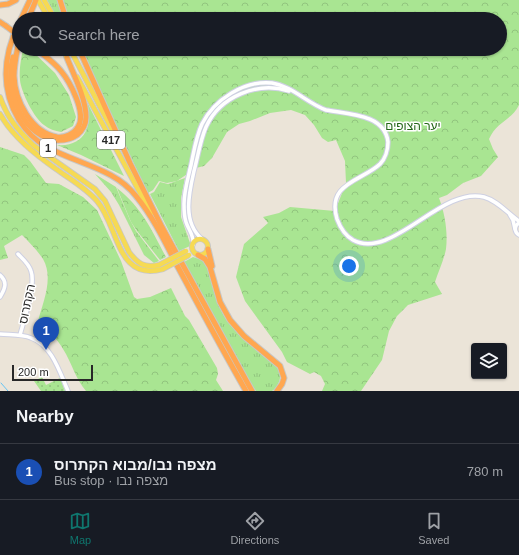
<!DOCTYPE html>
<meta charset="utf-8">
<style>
body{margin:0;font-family:Helvetica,"Noto Sans Hebrew",sans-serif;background:#20242c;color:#f1f3f6}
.controls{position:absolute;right:12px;bottom:12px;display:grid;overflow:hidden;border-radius:4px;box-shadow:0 1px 3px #0004}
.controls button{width:36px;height:36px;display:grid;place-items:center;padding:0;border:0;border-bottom:1px solid #363941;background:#171b24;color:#f1f3f6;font:20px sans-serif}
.scale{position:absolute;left:12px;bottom:10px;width:81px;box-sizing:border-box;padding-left:4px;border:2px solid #282828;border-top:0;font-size:11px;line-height:14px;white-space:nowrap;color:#282828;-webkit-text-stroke:3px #fff;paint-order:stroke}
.you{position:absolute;left:349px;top:266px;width:14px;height:14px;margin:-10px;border:3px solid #fff;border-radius:50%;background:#1a73e8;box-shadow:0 0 0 6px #1a73e833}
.badge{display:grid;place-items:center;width:26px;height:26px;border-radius:50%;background:#0f766e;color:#fff;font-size:13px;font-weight:700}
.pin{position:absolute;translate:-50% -33px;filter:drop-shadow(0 1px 2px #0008)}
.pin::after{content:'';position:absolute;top:21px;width:14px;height:12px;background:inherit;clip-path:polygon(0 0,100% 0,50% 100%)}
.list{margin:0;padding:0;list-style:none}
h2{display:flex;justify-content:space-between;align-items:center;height:52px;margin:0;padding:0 16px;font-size:17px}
h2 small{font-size:13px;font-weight:400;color:#9ea1a6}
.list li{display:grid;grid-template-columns:26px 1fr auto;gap:12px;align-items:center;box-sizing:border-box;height:56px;padding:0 16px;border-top:1px solid #363941}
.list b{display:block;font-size:15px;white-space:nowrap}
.list p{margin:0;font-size:13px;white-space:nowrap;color:#9ea1a6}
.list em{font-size:13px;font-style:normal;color:#9ea1a6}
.icon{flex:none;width:22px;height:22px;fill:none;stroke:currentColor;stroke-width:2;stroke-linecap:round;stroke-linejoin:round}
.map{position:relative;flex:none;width:519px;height:391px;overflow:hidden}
.search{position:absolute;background:#171b24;box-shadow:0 1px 3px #0004;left:12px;right:12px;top:12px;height:44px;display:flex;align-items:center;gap:10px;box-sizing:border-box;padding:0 14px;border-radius:22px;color:#9ea1a6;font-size:15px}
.sheet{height:108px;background:#171b24}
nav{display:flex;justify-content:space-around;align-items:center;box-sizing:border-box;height:56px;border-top:1px solid #363941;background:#171b24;font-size:11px;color:#9ea1a6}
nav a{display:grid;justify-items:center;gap:2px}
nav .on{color:#0f766e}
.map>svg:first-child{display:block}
.grass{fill:url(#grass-tufts)}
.forest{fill:url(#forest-crowns)}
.park{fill:url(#park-dots)}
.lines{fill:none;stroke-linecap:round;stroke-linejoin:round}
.stream{stroke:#66c4f3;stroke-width:1}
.minor-casing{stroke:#ced0e2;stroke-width:5.5}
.major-casing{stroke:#c7c7c7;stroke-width:6}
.highway-casing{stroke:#c7c7c7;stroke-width:7}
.minor{stroke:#fff;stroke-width:3.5}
.major{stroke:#f6da53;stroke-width:4.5}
.highway{stroke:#ffa750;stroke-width:5}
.major-bridge-casing{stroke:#c7c7c7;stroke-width:6;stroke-linecap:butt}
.highway-bridge-casing{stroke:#c7c7c7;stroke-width:7;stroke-linecap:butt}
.major-bridge{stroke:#f6da53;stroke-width:4.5}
.highway-bridge{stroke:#ffa750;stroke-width:5}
.labels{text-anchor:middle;stroke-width:3;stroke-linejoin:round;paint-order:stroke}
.shield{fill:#fff;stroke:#686868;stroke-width:1}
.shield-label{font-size:11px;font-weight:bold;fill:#282828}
.park-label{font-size:12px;fill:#226616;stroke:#fff}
.street-label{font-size:12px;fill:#282828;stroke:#fff}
</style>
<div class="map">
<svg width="519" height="391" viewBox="0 0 519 391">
<defs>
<pattern id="grass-tufts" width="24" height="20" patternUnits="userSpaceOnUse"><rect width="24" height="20" fill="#a9e592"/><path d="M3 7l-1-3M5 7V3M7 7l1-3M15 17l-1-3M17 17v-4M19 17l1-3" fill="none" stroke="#91c47e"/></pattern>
<pattern id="forest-crowns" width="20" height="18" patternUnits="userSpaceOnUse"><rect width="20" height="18" fill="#a9e592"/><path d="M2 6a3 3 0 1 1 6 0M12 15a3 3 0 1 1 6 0" fill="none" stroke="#91c47e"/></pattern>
<pattern id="park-dots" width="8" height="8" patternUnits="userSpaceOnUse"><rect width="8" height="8" fill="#a9e592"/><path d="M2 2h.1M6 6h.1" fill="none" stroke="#91c47e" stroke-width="1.8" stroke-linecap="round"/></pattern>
</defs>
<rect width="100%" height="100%" fill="#ebe4d8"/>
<g class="grass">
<polygon points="47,0 58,0 65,19 57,19"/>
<polygon points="95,174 116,187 130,220 136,231 159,261 154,263 144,255 119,205 111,192"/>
<polygon points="185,178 181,198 181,217 190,243 190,246 179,251 150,194 154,192 160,182 168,184"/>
<path d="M193,257L202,260L205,263C215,283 214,304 229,323C240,337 273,356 279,369C282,377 279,386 272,391H256L250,383L184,262Z"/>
</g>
<g class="forest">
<path d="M63,0H519V105C512,120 497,121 489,139L493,149L498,157L481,176L463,183L447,195L439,198C445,214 448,232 446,249C444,260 438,272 435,282L442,294L408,305L397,316L389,331L382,360L361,391H322L325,384L321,376L314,372L310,374L287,362L282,352L245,301L236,277L244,244L268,223L263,217L279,213L290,207L335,211L346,183L345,161L336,140L328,142L322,138L314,125L305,115L291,110L270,113L250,121L239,124L227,132L212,158L204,166L196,168L177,181L167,183L159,181L153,190L148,193L113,120L82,49H500V19H69Z"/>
<path d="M23,49H30L55,73L69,95L76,117L73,126L61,132C55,131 49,129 44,125C34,118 21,92 20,80C19,69 21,59 23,49Z"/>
<path d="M87,102L124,176L81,155L57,145C85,147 93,126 87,102Z"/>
<path d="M0,147L24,155L30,161L46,183L59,184L83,197L97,210L121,261L134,297L137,299L150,297L171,288L185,316L189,320L217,368L218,374L216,380L223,391H86C75,378 72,363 63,349C57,338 47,330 38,321C43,302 54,278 43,259C37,250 29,242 22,235L4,246L8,258L0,260Z"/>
<path d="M117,188C142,208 151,229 166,257L160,260L137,231L131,222Z"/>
</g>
<g class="park">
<polygon points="38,323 51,336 45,342 34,335"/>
<polygon points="42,377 46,385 60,378 65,391 41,391 34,381"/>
</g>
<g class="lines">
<polyline class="stream" points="1,383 8,391"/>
<g class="minor-casing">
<g id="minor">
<polyline points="510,215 513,220 515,229"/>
<path d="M519,223C514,226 514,232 519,235"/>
<path d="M202,239C182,222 189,193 194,171C198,156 200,141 206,127C220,96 258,81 289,91"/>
<path d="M193,245C195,237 188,229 186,222C184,216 184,210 184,204C184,191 188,178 191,165C194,151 196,137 202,124C214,100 244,80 272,83C292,86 307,103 326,110C348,114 385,114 388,142C388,150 385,159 380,164C362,181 326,183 337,219C340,227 346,236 353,240C392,261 441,186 484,197C498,201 507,213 519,221"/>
<path d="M18,254C23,259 29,264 31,271C36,285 24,320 20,335"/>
<path d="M0,275C8,282 5,289 0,297"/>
<path d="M0,334C10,335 22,334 31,338C52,345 60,373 68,391"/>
</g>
</g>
<g class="major-casing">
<g id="major">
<polyline points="38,0 49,19"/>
<polyline points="44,0 55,19"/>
<polyline points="63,49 68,60"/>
<polyline points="70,49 117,139"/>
<polyline points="77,77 151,213"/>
<path d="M0,97C8,119 17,129 33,145L95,189L105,201L129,252C138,264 144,268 159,265"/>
<path d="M0,114C13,137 35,154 56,169C70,179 86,188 97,201C119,226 116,282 163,269"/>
<circle cx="200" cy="247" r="8"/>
</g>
</g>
<g class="highway-casing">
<g id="highway">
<polyline points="60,0 66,19"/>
<polyline points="0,5 8,4 16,0"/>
<polyline points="21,19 30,0"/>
<polyline points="28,19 36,0"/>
<polyline points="0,22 6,26"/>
<path d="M19,23C3,56 0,88 19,120C26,131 36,141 47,147C77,164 114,168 136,196C154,218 166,244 179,269C201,310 223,351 246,391"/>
<path d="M19,40C17,52 14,64 14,76C15,101 31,132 57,137C65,138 74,134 78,127C87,113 70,82 61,71C54,62 45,56 36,49"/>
<polyline points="79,49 130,163 162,227 252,391"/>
<path d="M13,57C5,88 19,131 53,140C62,141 70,140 77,135C83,130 86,124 86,117C86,99 74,75 67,58"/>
<polyline points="208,249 212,266"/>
<polyline points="198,255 205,259 210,267 220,302 230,320 244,336 280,366 284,378 282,384 277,391"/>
</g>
</g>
<use href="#minor" class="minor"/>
<use href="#major" class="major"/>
<use href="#highway" class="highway"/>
<g class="major-bridge-casing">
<g id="major-bridge">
<polyline points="159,265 186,251"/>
<polyline points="163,269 189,255"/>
</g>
</g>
<g class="highway-bridge-casing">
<polyline id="highway-bridge" points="6,26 19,36"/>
</g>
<use href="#major-bridge" class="major-bridge"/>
<use href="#highway-bridge" class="highway-bridge"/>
</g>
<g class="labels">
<g class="shield">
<rect x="97" y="131" width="28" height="18" rx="3"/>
<rect x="40" y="139" width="16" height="18" rx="3"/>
</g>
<g class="shield-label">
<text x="111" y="144">417</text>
<text x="48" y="152">1</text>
</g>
<g class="park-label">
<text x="413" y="130">יער הצופים</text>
</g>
<g class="street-label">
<text transform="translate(27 304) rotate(-78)" y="4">הקתרוס</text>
</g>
</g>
</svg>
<div class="controls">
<button><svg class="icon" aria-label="layers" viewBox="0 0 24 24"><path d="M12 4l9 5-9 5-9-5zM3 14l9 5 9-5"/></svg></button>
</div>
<div class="scale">200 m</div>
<div class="you"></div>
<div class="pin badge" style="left:46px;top:350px;background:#1a4fb4">1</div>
<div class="search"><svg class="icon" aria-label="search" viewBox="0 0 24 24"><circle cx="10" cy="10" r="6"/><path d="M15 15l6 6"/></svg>Search here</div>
</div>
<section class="sheet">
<h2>Nearby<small></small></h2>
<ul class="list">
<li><span class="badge" style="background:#1a4fb4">1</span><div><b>מצפה נבו/מבוא הקתרוס</b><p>Bus stop · מצפה נבו</p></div><em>780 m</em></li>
</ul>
</section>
<nav>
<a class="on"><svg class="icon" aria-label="map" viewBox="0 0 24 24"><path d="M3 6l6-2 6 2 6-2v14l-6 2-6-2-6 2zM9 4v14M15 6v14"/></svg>Map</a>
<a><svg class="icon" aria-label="directions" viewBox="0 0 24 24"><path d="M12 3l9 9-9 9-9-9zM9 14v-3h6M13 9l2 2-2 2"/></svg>Directions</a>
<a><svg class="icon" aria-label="saved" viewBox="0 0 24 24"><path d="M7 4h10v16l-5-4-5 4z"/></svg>Saved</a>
</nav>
